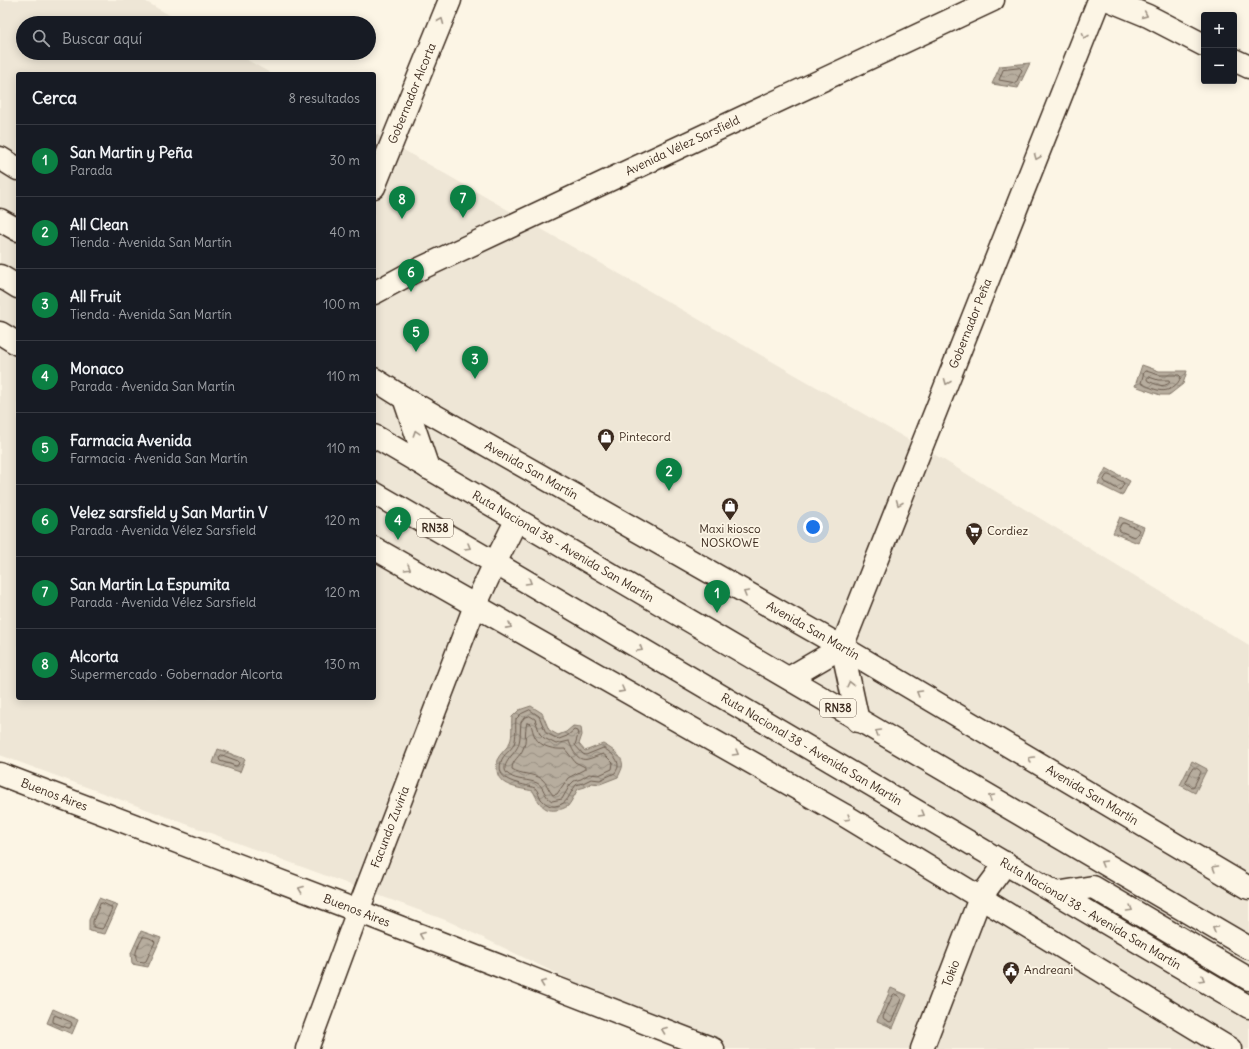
<!DOCTYPE html>
<html lang="es">
<meta charset="utf-8">
<style>
body{margin:0;font-family:Delius,sans-serif;background:#242831;color:#f1f3f6}
.controls{position:absolute;right:12px;top:12px;display:grid;overflow:hidden;border-radius:4px;box-shadow:0 2px 10px #0003}
.controls button{width:36px;height:36px;display:grid;place-items:center;padding:0;border:0;border-bottom:1px solid #363941;background:#171b24;color:#f1f3f6;font:20px sans-serif}
.you{position:absolute;left:813px;top:527px;width:14px;height:14px;margin:-10px;border:3px solid #fff;border-radius:50%;background:#1a73e8;box-shadow:0 0 0 6px #1a73e833}
.badge{display:grid;place-items:center;width:26px;height:26px;border-radius:50%;background:#0b8043;color:#fff;font-size:13px;font-weight:700}
.pin{position:absolute;translate:-50% -33px;filter:drop-shadow(0 1px 2px #0008)}
.pin::after{content:'';position:absolute;top:21px;width:14px;height:12px;background:inherit;clip-path:polygon(0 0,100% 0,50% 100%)}
.list{margin:0;padding:0;list-style:none}
h2{display:flex;justify-content:space-between;align-items:center;height:52px;margin:0;padding:0 16px;font-size:17px}
h2 small{font-size:13px;font-weight:400;color:#9ea1a6}
.list li{display:grid;grid-template-columns:26px 1fr auto;gap:12px;align-items:center;box-sizing:border-box;height:72px;padding:0 16px;border-top:1px solid #363941}
.list b{display:block;font-size:15px;white-space:nowrap}
.list p{margin:0;font-size:13px;white-space:nowrap;color:#9ea1a6}
.list em{font-size:13px;font-style:normal;color:#9ea1a6}
.icon{flex:none;width:22px;height:22px;fill:none;stroke:currentColor;stroke-width:2;stroke-linecap:round;stroke-linejoin:round}
.map{position:relative;flex:none;width:1249px;height:1049px;overflow:hidden}
.search{position:absolute;background:#171b24;box-shadow:0 2px 10px #0003;left:16px;top:16px;width:360px;height:44px;display:flex;align-items:center;gap:10px;box-sizing:border-box;padding:0 14px;border-radius:22px;color:#9ea1a6;font-size:15px}
.panel{position:absolute;background:#171b24;box-shadow:0 2px 10px #0003;left:16px;top:72px;width:360px;height:628px;border-radius:4px}
.map>svg:first-child{display:block}
.built{fill:#eee6d6}
.water{fill:url(#water-waves);stroke:#85796b}
.lines{fill:none;stroke-linecap:round;stroke-linejoin:round}
.shore{stroke:#6d5e51;stroke-width:1}
.minor-casing{stroke:#3b2a1e;stroke-width:25}
.secondary-casing{stroke:#3b2a1e;stroke-width:25}
.primary-casing{stroke:#3b2a1e;stroke-width:25}
.minor{stroke:#fcf5e5;stroke-width:22}
.secondary{stroke:#fcf5e5;stroke-width:22}
.primary{stroke:#fcf5e5;stroke-width:22}
.oneway{stroke:#9c9082}
.labels{text-anchor:middle;stroke-width:3.5;stroke-linejoin:round;paint-order:stroke}
.shield{fill:#fcf5e5;stroke:#75675a;stroke-width:1}
.shield-label{font-size:11px;font-weight:bold;fill:#3b2a1e}
.street-label{font-size:12px;fill:#3b2a1e;stroke:#fcf5e5}
.poi-label{font-size:12px;fill:#3b2a1e;stroke:#fcf5e5;text-anchor:start}
</style>
<div class="map">
<svg width="1249" height="1049" viewBox="0 0 1249 1049">
<defs>
<pattern id="water-waves" width="16" height="10" patternUnits="userSpaceOnUse"><rect width="16" height="10" fill="#b7ad9e"/><path d="M0 5q4-4 8 0t8 0" fill="none" stroke="#968d80"/></pattern>
</defs>
<rect width="100%" height="100%" fill="#fcf5e5"/>
<filter id="ink" filterUnits="userSpaceOnUse"><feTurbulence type="fractalNoise" baseFrequency=".025" numOctaves="2"/><feDisplacementMap in="SourceGraphic" scale="8" xChannelSelector="R" yChannelSelector="G"/><feConvolveMatrix kernelMatrix="1 2 1 2 8 2 1 2 1" color-interpolation-filters="sRGB"/></filter>
<g filter="url(#ink)">
<polygon class="built" points="0,0 143,0 183,23 23,23 23,53 235,53 272,74 18,74 18,698 374,698 374,133 942,459 1249,645 1249,1049 713,1049 448,921 0,755"/>
<g class="water">
<polygon points="1030,63 1018,88 992,84 1000,66"/>
<polygon points="1142,365 1159,371 1187,371 1183,384 1169,395 1160,395 1135,386"/>
<polygon points="1106,468 1130,481 1122,496 1098,484"/>
<polygon points="1120,517 1144,527 1138,543 1113,533"/>
<path d="M531,706L542,713L549,730L558,735L566,732L573,726L581,727L582,735L579,744L585,751L603,744C612,749 625,757 622,768C621,771 619,775 618,777L600,784L592,783L585,787L578,789C575,794 572,801 568,806C565,808 560,810 556,810C543,812 538,801 533,791C520,788 497,787 497,769C497,766 496,763 497,760C500,753 507,749 510,742C513,735 511,725 512,717L519,710Z"/>
<polygon points="218,749 245,759 240,772 213,763"/>
<polygon points="1192,761 1207,769 1195,793 1180,785"/>
<polygon points="99,898 118,905 105,934 89,931 89,920"/>
<polygon points="141,931 161,938 148,967 132,964 131,953"/>
<polygon points="891,988 907,995 893,1028 877,1021"/>
<polygon points="53,1009 78,1020 72,1034 47,1023"/>
</g>
<g class="lines">
<g class="shore">
<polygon points="1020,68 1022,70 1016,83 999,80 1003,70"/>
<path d="M1146,371L1159,375H1179L1181,377C1179,382 1177,384 1173,387C1163,395 1151,388 1141,383L1144,372Z"/>
<path d="M1149,377L1158,380H1169L1170,382C1163,389 1156,384 1148,381L1147,379Z"/>
<polygon points="1107,475 1109,475 1123,482 1124,484 1121,489 1119,490 1105,482 1104,480"/>
<polygon points="1122,523 1124,523 1138,529 1139,531 1136,536 1134,537 1120,531 1119,529"/>
<path d="M530,710L539,716L546,733L556,738L559,739L567,736L574,730L577,731L578,735L575,745L583,754L586,755L603,748C609,751 619,758 618,767C618,768 615,773 615,773L600,780L591,779L583,783L576,785C568,795 569,804 555,806C549,807 545,803 541,799C539,795 538,791 535,788C522,783 495,783 501,762C503,754 511,751 514,744C517,736 515,727 516,719L521,714Z"/>
<path d="M530,716L535,719L540,734L544,738L556,744L569,741C572,749 577,762 588,759C593,758 598,755 603,754L607,757L613,763L612,769L599,775L589,774L581,779L574,781L570,785L562,799L552,801C544,797 544,786 537,783C528,779 517,781 509,775C497,767 515,754 518,746C521,738 520,730 521,722L524,718Z"/>
<path d="M527,723L531,724C532,728 533,733 535,737C540,747 555,750 565,749L575,762L585,767V769L568,778L557,794L553,795C548,790 547,783 542,779C533,773 521,775 512,769C512,760 520,757 523,749C527,741 524,732 527,723Z"/>
<polygon points="222,755 238,761 239,762 238,765 236,766 220,761 219,758 220,756"/>
<path d="M1193,768C1196,767 1200,770 1201,772L1194,786L1192,787L1187,784L1186,783Z"/>
<polygon points="103,903 111,907 112,909 103,928 102,929 93,927 93,921 100,904"/>
<path d="M143,937C146,936 153,939 155,942L146,961L144,962L137,961C133,953 139,945 143,937Z"/>
<polygon points="895,994 900,997 901,999 892,1021 890,1022 884,1019 883,1017 893,995"/>
<polygon points="57,1016 71,1022 72,1024 70,1028 68,1028 53,1022 53,1020 54,1016"/>
</g>
<g class="minor-casing">
<g id="minor">
<polyline points="1109,0 1148,16 1204,45"/>
<polyline points="1234,60 1249,67"/>
<path id="s1" d="M374,187L450,0"/>
<path id="s2" d="M374,293L411,273L993,0"/>
<path id="s3" d="M842,647L1099,0"/>
<path id="s4" d="M0,774L358,911L713,1049"/>
<path id="s5" d="M307,1049L358,911L475,606"/>
<path id="s6" d="M922,1049L980,898"/>
</g>
</g>
<g class="secondary-casing">
<g id="secondary">
<polyline points="0,158 18,169"/>
<polyline points="0,333 18,344"/>
<path id="s7" d="M374,379L404,398L842,647L1249,888"/>
<polyline points="374,548 844,815 1230,1049"/>
</g>
</g>
<g class="primary-casing">
<g id="primary">
<polyline points="0,220 18,230"/>
<polyline points="0,276 18,287"/>
<polyline points="404,398 428,468"/>
<path id="s8" d="M374,436L1249,948"/>
<path id="s9" d="M374,493L495,563L1249,1007"/>
<polyline points="475,606 495,563 516,521"/>
<polyline points="789,678 842,647 858,721"/>
<polyline points="1056,893 1093,887 1249,979"/>
<polyline points="980,898 1006,863"/>
</g>
</g>
<use href="#minor" class="minor"/>
<use href="#secondary" class="secondary"/>
<use href="#primary" class="primary"/>
</g>
<defs><path id="oneway-chevron" d="M-2-3.5L2.5 0L-2 3.5" fill="none" stroke-width="1.6" stroke-linecap="round" stroke-linejoin="round"/></defs>
<g class="oneway">
<use href="#oneway-chevron" transform="translate(1145 15) rotate(24)"/>
<use href="#oneway-chevron" transform="translate(441 21) rotate(-68)"/>
<use href="#oneway-chevron" transform="translate(1085 36) rotate(112)"/>
<use href="#oneway-chevron" transform="translate(1037 157) rotate(112)"/>
<use href="#oneway-chevron" transform="translate(947 382) rotate(112)"/>
<use href="#oneway-chevron" transform="translate(416 433) rotate(-108)"/>
<use href="#oneway-chevron" transform="translate(899 503) rotate(112)"/>
<use href="#oneway-chevron" transform="translate(468 547) rotate(30)"/>
<use href="#oneway-chevron" transform="translate(408 568) rotate(30)"/>
<use href="#oneway-chevron" transform="translate(529 582) rotate(31)"/>
<use href="#oneway-chevron" transform="translate(746 593) rotate(-150)"/>
<use href="#oneway-chevron" transform="translate(509 626) rotate(29)"/>
<use href="#oneway-chevron" transform="translate(640 649) rotate(31)"/>
<use href="#oneway-chevron" transform="translate(850 684) rotate(-103)"/>
<use href="#oneway-chevron" transform="translate(622 690) rotate(29)"/>
<use href="#oneway-chevron" transform="translate(919 693) rotate(-149)"/>
<use href="#oneway-chevron" transform="translate(878 732) rotate(-150)"/>
<use href="#oneway-chevron" transform="translate(736 753) rotate(30)"/>
<use href="#oneway-chevron" transform="translate(1031 759) rotate(-149)"/>
<use href="#oneway-chevron" transform="translate(991 797) rotate(-150)"/>
<use href="#oneway-chevron" transform="translate(922 814) rotate(30)"/>
<use href="#oneway-chevron" transform="translate(848 818) rotate(31)"/>
<use href="#oneway-chevron" transform="translate(1103 863) rotate(-150)"/>
<use href="#oneway-chevron" transform="translate(1215 868) rotate(-149)"/>
<use href="#oneway-chevron" transform="translate(301 889) rotate(-159)"/>
<use href="#oneway-chevron" transform="translate(1130 909) rotate(31)"/>
<use href="#oneway-chevron" transform="translate(1215 929) rotate(-150)"/>
<use href="#oneway-chevron" transform="translate(422 935) rotate(-159)"/>
<use href="#oneway-chevron" transform="translate(1202 979) rotate(30)"/>
<use href="#oneway-chevron" transform="translate(543 983) rotate(-159)"/>
<use href="#oneway-chevron" transform="translate(664 1030) rotate(-159)"/>
</g>
</g>
<defs>
<g id="shop-pin" transform="scale(0.9)"><path d="M0 17L-7.5 6A9.5 9.5 0 1 1 7.5 6Z" fill="#3b2a1e" stroke="#fcf5e5"/><path d="M-5-2.5h2.3a2.7 3.5 0 0 1 5.4 0H5L5.5 6h-11ZM-1.5-2.5h3a1.5 2.3 0 0 0-3 0Z" fill="#fff"/></g>
<g id="supermarket-pin" transform="scale(0.9)"><path d="M0 17L-7.5 6A9.5 9.5 0 1 1 7.5 6Z" fill="#3b2a1e" stroke="#fcf5e5"/><path d="M-6-5.5h2.5l.6 2H6L4.5 2H-2.5L-4.4-4H-6ZM-1.5 3.2a1.3 1.3 0 1 0 .1 0ZM3 3.2a1.3 1.3 0 1 0 .1 0Z" fill="#fff"/></g>
<g id="civic-pin" transform="scale(0.9)"><path d="M0 17L-7.5 6A9.5 9.5 0 1 1 7.5 6Z" fill="#3b2a1e" stroke="#fcf5e5"/><path d="M-.6-6.5H3V-4.5H.6V-3L4-1V1h2V6H-6V1h2V-1L-.6-3ZM-1.2 2.5V6h2.4V2.5Z" fill="#fff"/></g>
</defs>
<g fill-rule="evenodd">
<use href="#shop-pin" x="606" y="437"/>
<use href="#shop-pin" x="730" y="506"/>
<use href="#supermarket-pin" x="974" y="531"/>
<use href="#civic-pin" x="1011" y="970"/>
</g>
<g class="labels">
<g class="shield">
<rect x="417" y="519" width="36" height="18" rx="3"/>
<rect x="820" y="699" width="36" height="18" rx="3"/>
</g>
<g class="shield-label">
<text x="435" y="532">RN38</text>
<text x="838" y="712">RN38</text>
</g>
<g class="street-label">
<text dy="4" stroke="none"><textPath href="#s1" startOffset="101">Gobernador Alcorta</textPath></text>
<text dy="4" stroke="none"><textPath href="#s2" startOffset="342">Avenida Vélez Sarsfield</textPath></text>
<text dy="4" stroke="none"><textPath href="#s3" startOffset="348">Gobernador Peña</textPath></text>
<text dy="4" stroke="none"><textPath href="#s7" startOffset="182">Avenida San Martín</textPath></text>
<text dy="4" stroke="none"><textPath href="#s8" startOffset="219">Ruta Nacional 38 - Avenida San Martín</textPath></text>
<text dy="4" stroke="none"><textPath href="#s7" startOffset="506">Avenida San Martín</textPath></text>
<text dy="4" stroke="none"><textPath href="#s9" startOffset="507">Ruta Nacional 38 - Avenida San Martín</textPath></text>
<text dy="4" stroke="none"><textPath href="#s4" startOffset="58">Buenos Aires</textPath></text>
<text dy="4" stroke="none"><textPath href="#s7" startOffset="830">Avenida San Martín</textPath></text>
<text dy="4" stroke="none"><textPath href="#s5" startOffset="237">Facundo Zuviría</textPath></text>
<text dy="4" stroke="none"><textPath href="#s4" startOffset="382">Buenos Aires</textPath></text>
<text dy="4" stroke="none"><textPath href="#s9" startOffset="831">Ruta Nacional 38 - Avenida San Martín</textPath></text>
<text dy="4" stroke="none"><textPath href="#s6" startOffset="81">Tokio</textPath></text>
</g>
<g class="poi-label">
<text x="619" y="441">Pintecord</text>
<text x="730" y="533" text-anchor="middle">Maxi kiosco<tspan x="730" dy="14">NOSKOWE</tspan></text>
<text x="987" y="535">Cordiez</text>
<text x="1024" y="974">Andreani</text>
</g>
</g>
</svg>
<div class="controls">
<button>+</button>
<button>−</button>
</div>
<div class="you"></div>
<div class="pin badge" style="left:717px;top:613px">1</div>
<div class="pin badge" style="left:669px;top:491px">2</div>
<div class="pin badge" style="left:475px;top:379px">3</div>
<div class="pin badge" style="left:398px;top:540px">4</div>
<div class="pin badge" style="left:416px;top:352px">5</div>
<div class="pin badge" style="left:411px;top:292px">6</div>
<div class="pin badge" style="left:463px;top:218px">7</div>
<div class="pin badge" style="left:402px;top:219px">8</div>
<div class="search"><svg class="icon" aria-label="search" viewBox="0 0 24 24"><circle cx="10" cy="10" r="6"/><path d="M15 15l6 6"/></svg>Buscar aquí</div>
<section class="panel">
<h2>Cerca<small>8 resultados</small></h2>
<ul class="list">
<li><span class="badge">1</span><div><b>San Martin y Peña</b><p>Parada</p></div><em>30 m</em></li>
<li><span class="badge">2</span><div><b>All Clean</b><p>Tienda · Avenida San Martín</p></div><em>40 m</em></li>
<li><span class="badge">3</span><div><b>All Fruit</b><p>Tienda · Avenida San Martín</p></div><em>100 m</em></li>
<li><span class="badge">4</span><div><b>Monaco</b><p>Parada · Avenida San Martín</p></div><em>110 m</em></li>
<li><span class="badge">5</span><div><b>Farmacia Avenida</b><p>Farmacia · Avenida San Martín</p></div><em>110 m</em></li>
<li><span class="badge">6</span><div><b>Velez sarsfield y San Martin V</b><p>Parada · Avenida Vélez Sarsfield</p></div><em>120 m</em></li>
<li><span class="badge">7</span><div><b>San Martin La Espumita</b><p>Parada · Avenida Vélez Sarsfield</p></div><em>120 m</em></li>
<li><span class="badge">8</span><div><b>Alcorta</b><p>Supermercado · Gobernador Alcorta</p></div><em>130 m</em></li>
</ul>
</section>
</div>
